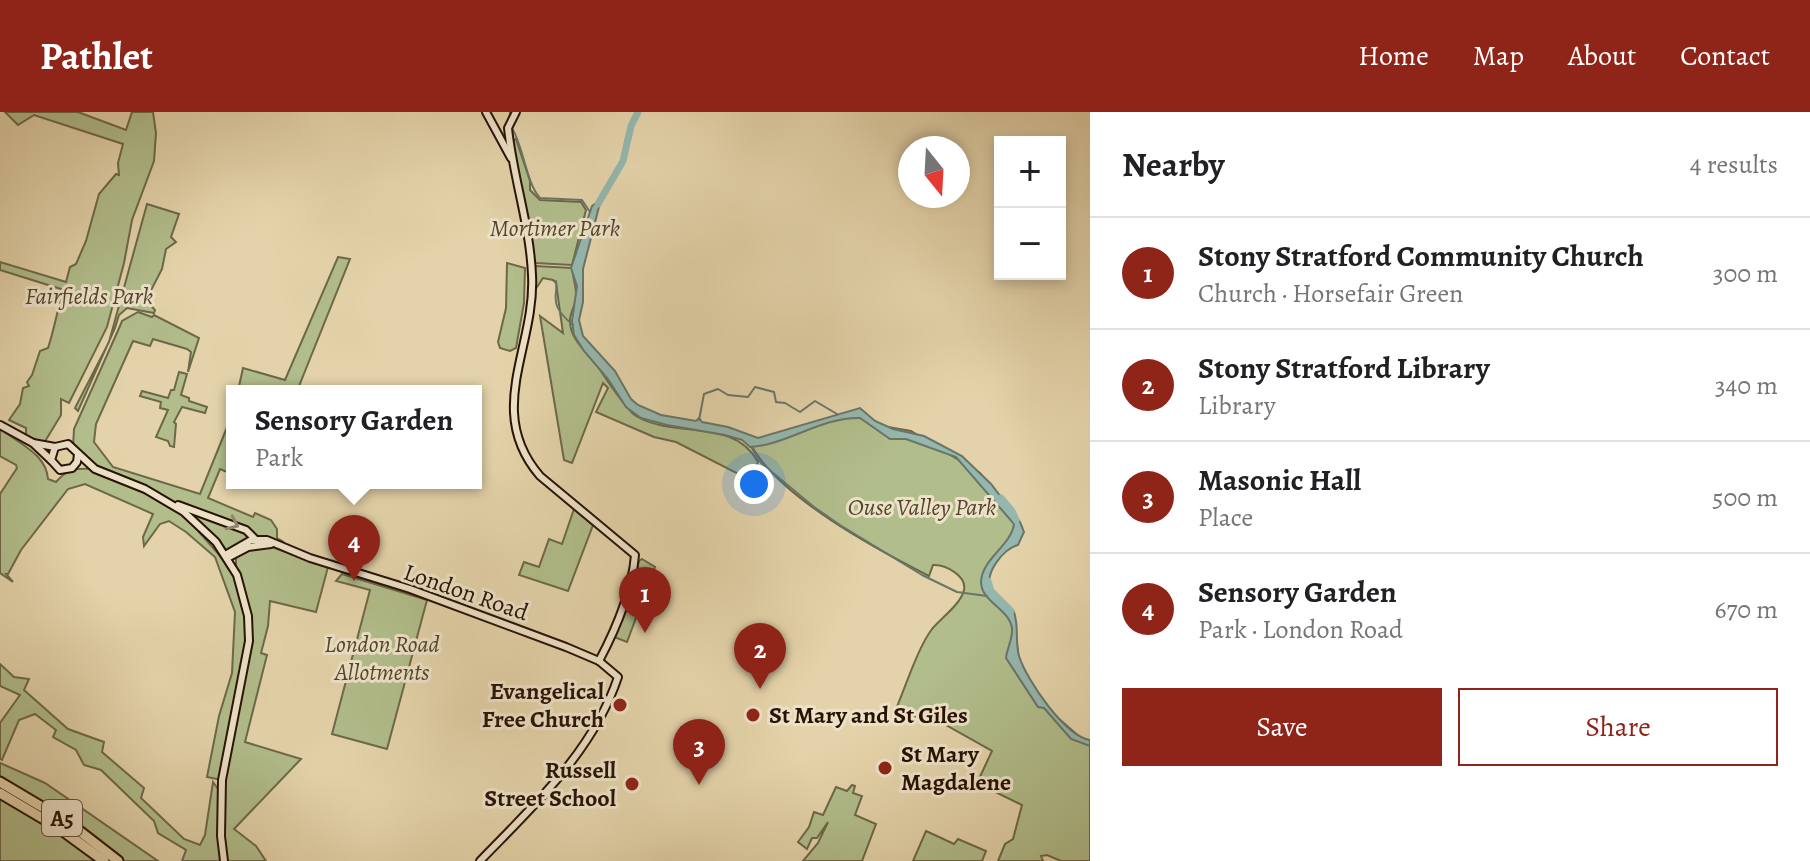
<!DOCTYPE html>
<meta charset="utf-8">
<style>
body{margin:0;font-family:Alegreya,serif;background:#f6f6f6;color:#202124}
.controls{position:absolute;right:24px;top:24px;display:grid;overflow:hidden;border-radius:0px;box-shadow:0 4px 12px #0003}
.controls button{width:72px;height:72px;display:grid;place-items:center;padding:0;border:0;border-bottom:2px solid #e0e0e0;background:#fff;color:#202124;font:40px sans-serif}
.compass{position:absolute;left:898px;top:24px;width:72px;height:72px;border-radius:50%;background:#fff;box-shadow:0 4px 12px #0003;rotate:162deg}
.you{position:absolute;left:754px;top:372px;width:28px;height:28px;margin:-20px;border:6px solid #fff;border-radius:50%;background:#1a73e8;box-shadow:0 0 0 12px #1a73e833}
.badge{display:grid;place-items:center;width:52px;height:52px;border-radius:50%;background:#8f2418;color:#fff;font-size:26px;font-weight:700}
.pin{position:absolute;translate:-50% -66px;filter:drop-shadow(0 2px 4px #0008)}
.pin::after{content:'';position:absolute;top:42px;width:28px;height:24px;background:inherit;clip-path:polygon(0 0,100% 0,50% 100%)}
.popup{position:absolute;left:226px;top:273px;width:256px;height:104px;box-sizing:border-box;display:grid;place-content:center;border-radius:0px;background:#fff;filter:drop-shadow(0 2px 6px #0005);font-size:26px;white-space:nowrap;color:#757577}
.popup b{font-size:30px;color:#202124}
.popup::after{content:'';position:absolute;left:50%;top:100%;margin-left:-16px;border:16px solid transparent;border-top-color:#fff}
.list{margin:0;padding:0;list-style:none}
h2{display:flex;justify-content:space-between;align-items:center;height:104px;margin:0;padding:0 32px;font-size:34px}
h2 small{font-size:26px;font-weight:400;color:#757577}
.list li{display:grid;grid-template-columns:52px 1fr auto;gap:24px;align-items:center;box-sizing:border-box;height:112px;padding:0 32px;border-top:2px solid #e0e0e0}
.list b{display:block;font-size:30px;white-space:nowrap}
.list p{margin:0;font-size:26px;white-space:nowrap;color:#757577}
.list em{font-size:26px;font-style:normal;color:#757577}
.actions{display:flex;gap:16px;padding:24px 32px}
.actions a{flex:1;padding:18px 0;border:2px solid #8f2418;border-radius:0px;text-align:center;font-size:28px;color:#8f2418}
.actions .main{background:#8f2418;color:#fff}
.map{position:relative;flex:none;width:1090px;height:749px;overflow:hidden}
header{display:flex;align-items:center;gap:48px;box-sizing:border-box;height:112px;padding:0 40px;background:#8f2418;color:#fff}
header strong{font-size:38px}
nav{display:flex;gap:44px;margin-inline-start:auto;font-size:28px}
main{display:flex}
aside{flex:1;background:#fff}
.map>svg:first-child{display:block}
.green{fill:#b1bd8b;stroke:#6c6848;stroke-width:2}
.water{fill:#95b7ad;stroke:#697569;stroke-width:2}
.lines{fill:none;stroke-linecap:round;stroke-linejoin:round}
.stream{stroke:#697569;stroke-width:2}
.river{stroke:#95b7ad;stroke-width:7}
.secondary-casing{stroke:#281204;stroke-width:10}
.highway-casing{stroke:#281204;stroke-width:13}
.secondary{stroke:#ede2c8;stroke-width:6}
.highway{stroke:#e4d3aa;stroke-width:9}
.oneway{stroke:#948470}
.poi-dot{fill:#8f2418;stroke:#ede2c8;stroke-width:3}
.labels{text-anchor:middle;stroke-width:6;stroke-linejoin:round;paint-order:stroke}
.shield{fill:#ede2c8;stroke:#63503f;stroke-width:2}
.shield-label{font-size:22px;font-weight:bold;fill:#281204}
.park-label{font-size:24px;font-style:italic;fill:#51452c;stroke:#ede2c8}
.street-label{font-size:24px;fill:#281204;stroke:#ede2c8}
.poi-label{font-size:24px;font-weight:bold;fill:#281204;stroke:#ede2c8;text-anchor:end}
</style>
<header>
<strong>Pathlet</strong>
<nav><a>Home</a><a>Map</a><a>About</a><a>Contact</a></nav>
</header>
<main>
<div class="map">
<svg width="1090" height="749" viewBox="0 0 1090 749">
<rect width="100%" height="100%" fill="#e4d3aa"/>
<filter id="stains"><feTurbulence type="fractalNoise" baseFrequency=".0025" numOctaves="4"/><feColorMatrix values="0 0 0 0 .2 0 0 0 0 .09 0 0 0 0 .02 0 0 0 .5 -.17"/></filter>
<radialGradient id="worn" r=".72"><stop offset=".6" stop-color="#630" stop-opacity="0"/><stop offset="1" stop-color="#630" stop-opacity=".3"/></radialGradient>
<g class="green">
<path d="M5,0H78L126,18L132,0H153L156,21L154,49L132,108L124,151L107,215L69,291L61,287V303L44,331L26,324V316L9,308L20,292L23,276L29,274L27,270L32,263L40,239L48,236C55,215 57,197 64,178L0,158V150L66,170L70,155L76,152L86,129L99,82L116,62L119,63L118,51L123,32L34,3L18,13Z"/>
<polygon points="516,27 530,69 530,78 540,88 581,90 586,98 572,153 535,151 512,29"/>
<polygon points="147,92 179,102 171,125 176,130 166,137 162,157 146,188 155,198 154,201 127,196 119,203 115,216 78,299 75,296 109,230"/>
<polygon points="338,145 350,147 297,279 238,279 243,256 285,268"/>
<polygon points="507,151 525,156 524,191 516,236 510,239 500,236 498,230 506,196"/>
<path d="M535,154L572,156C573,167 577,176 576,186C575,194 569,203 570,210C570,226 586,240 595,251C605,264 625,297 636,304C674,327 734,305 758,350L750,368L676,330L654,325L596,300L608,276L603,271L572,351L564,348L540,204L563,221L556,171L553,168L543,166L535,178Z"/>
<path d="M138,200L152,205L154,203L199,226L188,260L191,240L187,237L153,227L150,234L133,229L96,312L94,330L113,355L200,382L232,303V362L220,357L208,386L253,405L255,401L271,408L277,417V426L282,429L245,434L256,428L240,414L190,395L246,421L251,426L227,439L195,409L199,420L236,462V444L243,439L269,434L328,455L316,500L270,489L268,514L261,541L267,543L245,630L301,647L234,717L256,734L266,749H224L222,668L207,665L219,604L232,561L235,500L215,445L186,420L169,409L160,412L144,434L143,425L153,402L85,372L68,377L21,438L8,462H6L13,470L0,461V382L17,356L16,353L0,344V316C18,332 46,341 48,367L56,370C68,356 76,356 94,357L73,335L74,317L120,214L122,209Z"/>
<polygon points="179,260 187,262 181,283 189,286 189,289 207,295 205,301 182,295 174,310 176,312 174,335 170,334 168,329 156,325 168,298 160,296 161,290 140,284 142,279 168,286 171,278 174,278"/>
<path d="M859,298L882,314L911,319L980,361L1019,413L983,468V475L1013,504L1019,548L1042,592L1082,627L1090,630V749H1061L1047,743L1041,744L1043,749H998L1005,732L1013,727L1022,693L977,671L992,639L935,607L894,602C904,579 918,535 932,517C941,506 961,492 964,478C967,464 945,452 933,453L929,464C876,437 779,385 751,333Z"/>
<polygon points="574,397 593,413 568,479 519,463 524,450 539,455 549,427 562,432"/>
<polygon points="642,447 655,455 627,530 614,525 628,493 639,449"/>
<polygon points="342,462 427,488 387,637 332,622 370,478 336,469"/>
<polygon points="0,552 14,565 29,567 24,578 68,617 104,630 102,640 144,676 141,686 184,727 200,733 205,723 213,670 218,677 220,749 182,749 186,738 158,721 154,709 101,658 84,653 76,638 53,625 56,618 35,602 19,608 2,648 0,647 0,611 20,583 0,574"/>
<polygon points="0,651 45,671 158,749 0,749 0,681 36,701 40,692 0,670"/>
<polygon points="852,673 855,674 853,681 862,684 855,703 876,712 862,749 803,749 818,731 828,710 817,726 812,726 807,737 798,730 809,715 814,700 823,703 836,675 847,679"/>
<polygon points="926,719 954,732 958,727 986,739 982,749 913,749"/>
</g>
<path class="water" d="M601,87L583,157V190L579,208L583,224L615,259L631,287L638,293L661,303L696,309L699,306L702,310L728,315L758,326L860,296L875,309L893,317L924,324L962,344L991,372L1020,410L1024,420L1018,433C1003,437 983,462 991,479C995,490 1007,492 1014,500C1019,514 1015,530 1019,544C1027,569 1065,624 1090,628V634L1071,627L1044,596L1038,595L1006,546C1007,536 1013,527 1012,516C1009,497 982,490 981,471C981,447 1011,434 1014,412L956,345L906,327H890L860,306C821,305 787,333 750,335L742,328L725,323L667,313L641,306L626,295L608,267L584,239L574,223L572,209L577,174L571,156L592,94Z"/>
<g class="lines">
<g class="stream">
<polyline points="509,10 510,0"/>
<path d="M512,16C524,36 526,71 540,86L582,88L590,100"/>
<path d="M556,169C558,177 554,182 556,190C557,198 567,208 573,213"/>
<polyline points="699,308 704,282 718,277 728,283 748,285 755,275 774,280 776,290 785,291 800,300 815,289 837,302"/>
<polyline points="751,335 761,351 814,395 840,413 922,463 957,480 987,484"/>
</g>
<g class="river">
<polyline points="598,92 623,49 631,14 638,0"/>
<polyline points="1001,386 1012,399 1016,408"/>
<polyline points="988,469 991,479 1011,499"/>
</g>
<g class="secondary-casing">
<g id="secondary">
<polyline points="486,0 511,46"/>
<path d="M516,0L508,16C513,65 530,113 532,163C536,235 484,299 540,364L635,443C632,480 616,517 599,549"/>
<polyline points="0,313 33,331 51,348"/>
<polyline points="33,331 55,335 68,332 95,357 145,377 184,400 216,430 237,463 248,504 249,529 222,668 221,724 224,749"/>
<polyline points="55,335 51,348 60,358 72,356 77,350 78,342"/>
<polyline points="178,393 246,418 255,427"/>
<path d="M225,443L251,428H267L310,446L410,477L566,535L599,549L618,565C593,640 533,694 480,749"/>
<polyline points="227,446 248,435 271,432"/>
</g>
</g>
<g class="highway-casing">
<g id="highway">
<polyline points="0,670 69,711 118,749"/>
<polyline points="0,681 59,716 104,749"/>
</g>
</g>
<use href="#secondary" class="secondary"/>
<use href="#highway" class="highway"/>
</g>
<defs><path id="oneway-chevron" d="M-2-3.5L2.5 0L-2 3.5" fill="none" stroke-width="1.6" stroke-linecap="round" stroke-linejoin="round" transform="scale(2)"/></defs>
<use class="oneway" href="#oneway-chevron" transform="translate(233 412) rotate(24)"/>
<g class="poi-dot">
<circle cx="620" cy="593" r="8"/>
<circle cx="753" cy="603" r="8"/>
<circle cx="885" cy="656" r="8"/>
<circle cx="632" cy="672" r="8"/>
</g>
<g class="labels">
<rect class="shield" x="42" y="688" width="40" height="36" rx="6"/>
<g class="shield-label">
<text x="62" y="714">A5</text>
</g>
<g class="park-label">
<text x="555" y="124">Mortimer Park</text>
<text x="89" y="192">Fairfields Park</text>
<text x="922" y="403">Ouse Valley Park</text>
<text x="382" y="540">London Road<tspan x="382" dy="28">Allotments</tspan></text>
</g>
<g class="street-label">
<text transform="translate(466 480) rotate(19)" y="8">London Road</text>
</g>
<g class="poi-label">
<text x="604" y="587">Evangelical<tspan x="604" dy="28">Free Church</tspan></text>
<text x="769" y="611" text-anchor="start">St Mary and St Giles</text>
<text x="901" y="650" text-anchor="start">St Mary<tspan x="901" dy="28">Magdalene</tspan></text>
<text x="616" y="666">Russell<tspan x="616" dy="28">Street School</tspan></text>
</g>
</g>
<rect width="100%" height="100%" filter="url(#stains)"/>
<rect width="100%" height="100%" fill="url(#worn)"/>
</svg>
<div class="controls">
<button>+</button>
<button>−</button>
</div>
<svg class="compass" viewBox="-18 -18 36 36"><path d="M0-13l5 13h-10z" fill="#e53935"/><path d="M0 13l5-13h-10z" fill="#757577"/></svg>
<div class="you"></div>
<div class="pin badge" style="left:645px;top:521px">1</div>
<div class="pin badge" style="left:760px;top:577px">2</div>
<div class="pin badge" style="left:699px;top:673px">3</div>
<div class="pin badge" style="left:354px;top:469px">4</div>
<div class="popup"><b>Sensory Garden</b>Park</div>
</div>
<aside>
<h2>Nearby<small>4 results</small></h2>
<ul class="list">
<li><span class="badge">1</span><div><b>Stony Stratford Community Church</b><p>Church · Horsefair Green</p></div><em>300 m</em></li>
<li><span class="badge">2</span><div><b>Stony Stratford Library</b><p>Library</p></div><em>340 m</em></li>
<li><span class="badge">3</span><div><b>Masonic Hall</b><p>Place</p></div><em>500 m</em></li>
<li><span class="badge">4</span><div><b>Sensory Garden</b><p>Park · London Road</p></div><em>670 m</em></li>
</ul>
<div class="actions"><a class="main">Save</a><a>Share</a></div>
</aside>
</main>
